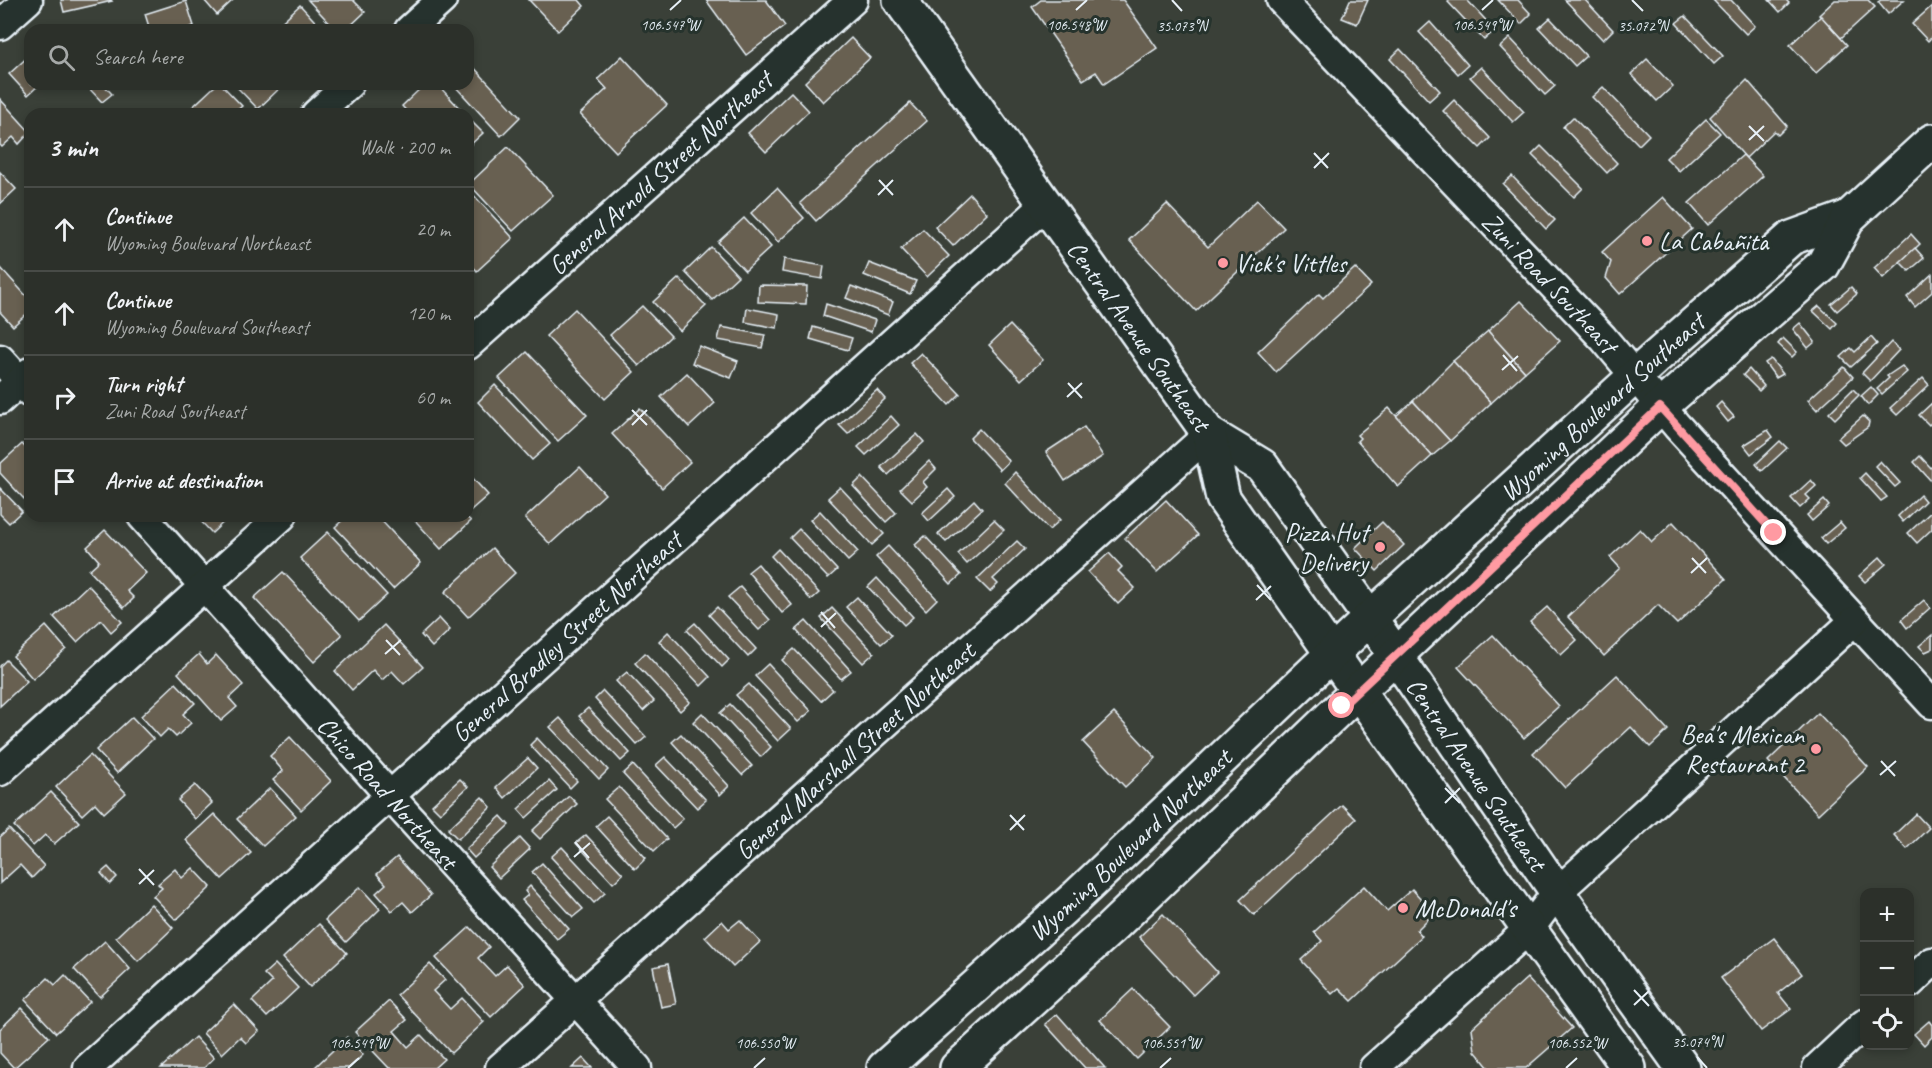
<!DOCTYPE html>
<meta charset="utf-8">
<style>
body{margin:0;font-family:Caveat,sans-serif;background:#343832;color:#f1f3f6}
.controls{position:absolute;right:18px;bottom:18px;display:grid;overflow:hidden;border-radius:12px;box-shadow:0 3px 9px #0003}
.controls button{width:54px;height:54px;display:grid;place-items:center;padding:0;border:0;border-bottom:2px solid #484b47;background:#2c302a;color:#f1f3f6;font:30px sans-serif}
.stop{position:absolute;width:18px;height:18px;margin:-14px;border:4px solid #ff9aa2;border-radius:50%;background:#fff}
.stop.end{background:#ff9aa2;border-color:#fff;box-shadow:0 2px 6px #0008}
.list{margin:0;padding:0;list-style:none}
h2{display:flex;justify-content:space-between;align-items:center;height:78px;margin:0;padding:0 24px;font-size:26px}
h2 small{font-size:20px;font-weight:400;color:#a6a9a8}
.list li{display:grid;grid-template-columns:39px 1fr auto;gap:18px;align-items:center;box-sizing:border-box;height:84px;padding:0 24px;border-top:2px solid #484b47}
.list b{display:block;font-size:22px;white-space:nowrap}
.list p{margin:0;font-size:20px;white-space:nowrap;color:#a6a9a8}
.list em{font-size:20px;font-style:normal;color:#a6a9a8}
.icon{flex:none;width:33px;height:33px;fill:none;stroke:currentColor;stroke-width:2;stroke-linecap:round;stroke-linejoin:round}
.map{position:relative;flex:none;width:1932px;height:1068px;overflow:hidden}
.search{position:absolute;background:#2c302a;box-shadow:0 3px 9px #0003;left:24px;top:24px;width:450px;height:66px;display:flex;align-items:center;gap:15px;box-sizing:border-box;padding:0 21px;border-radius:18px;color:#a6a9a8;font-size:22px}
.panel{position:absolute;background:#2c302a;box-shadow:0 3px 9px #0003;left:24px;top:108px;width:450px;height:414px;border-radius:18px}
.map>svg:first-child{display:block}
.building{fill:#686051;stroke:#e8f1f8;stroke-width:1.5}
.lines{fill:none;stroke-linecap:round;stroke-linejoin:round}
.minor-casing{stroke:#e8f1f8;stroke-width:33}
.major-casing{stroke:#e8f1f8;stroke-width:38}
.minor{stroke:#26332d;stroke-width:28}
.major{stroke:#26332d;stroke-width:33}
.route{stroke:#ff9aa2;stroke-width:8}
.ticks{fill:none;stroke:#e8f1f8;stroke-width:2}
.poi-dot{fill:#ff9aa2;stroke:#26332d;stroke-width:2}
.labels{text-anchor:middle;stroke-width:6;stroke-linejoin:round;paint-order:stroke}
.street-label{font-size:26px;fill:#e8f1f8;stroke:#26332d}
.poi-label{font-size:26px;fill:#e8f1f8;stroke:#26332d;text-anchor:start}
.ticks-label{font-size:15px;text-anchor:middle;fill:#e8f1f8;stroke:#26332d;stroke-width:6;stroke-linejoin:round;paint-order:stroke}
</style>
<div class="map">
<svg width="1932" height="1068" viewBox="0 0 1932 1068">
<rect width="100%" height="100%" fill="#3a4038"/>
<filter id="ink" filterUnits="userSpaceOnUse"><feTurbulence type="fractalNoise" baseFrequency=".0167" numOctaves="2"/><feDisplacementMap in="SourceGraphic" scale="12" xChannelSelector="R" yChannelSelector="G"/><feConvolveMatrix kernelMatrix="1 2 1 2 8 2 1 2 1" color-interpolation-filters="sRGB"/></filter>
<g filter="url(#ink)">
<g class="building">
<polygon points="61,0 111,0 112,1 64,12"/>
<polygon points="204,0 233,0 217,15"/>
<polygon points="308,0 353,0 365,12 346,30 336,30"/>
<polygon points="529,0 579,0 584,6 558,31"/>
<polygon points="706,0 766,0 785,26 746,55"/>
<polygon points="1041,0 1123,0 1157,48 1104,84 1096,72 1083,80 1032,7"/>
<polygon points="1350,0 1368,0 1357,24 1342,18"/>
<polygon points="1450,0 1467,0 1495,30 1484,40 1448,2"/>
<polygon points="1498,0 1518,0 1531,14 1521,24"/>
<polygon points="1565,0 1585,0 1613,30 1603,40"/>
<polygon points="1713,0 1731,0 1755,26 1746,34"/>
<polygon points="1769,0 1786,0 1789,3 1780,12"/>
<polygon points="1835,0 1868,0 1875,7 1841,38 1819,15"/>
<polygon points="1881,0 1904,0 1888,14 1878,2"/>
<polygon points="186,1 194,26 181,30 150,30 145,14"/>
<polygon points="300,5 323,30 277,30 275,28"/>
<polygon points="1932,6 1932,37 1928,41 1912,24"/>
<polygon points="1685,16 1723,56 1714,64 1676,23"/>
<polygon points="1821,16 1847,45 1816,73 1790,45"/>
<polygon points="1550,18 1586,56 1575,66 1539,28"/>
<polygon points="1430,22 1468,65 1458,74 1419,32"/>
<polygon points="851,38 870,58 823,102 805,82"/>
<polygon points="1510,38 1555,86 1545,95 1500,47"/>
<polygon points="1400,49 1440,91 1429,101 1390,59"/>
<polygon points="30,55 30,84 40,84 28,95 9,74"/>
<polygon points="622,56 667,105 616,152 580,114 607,89 598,79"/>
<polygon points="1647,59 1673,86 1657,101 1631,74"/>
<polygon points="468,61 520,117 501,136 453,84 468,84"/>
<polygon points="1481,67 1524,112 1513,122 1470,77"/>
<polygon points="1747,80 1787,126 1778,135 1774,131 1746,158 1710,117"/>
<polygon points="85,84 103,84 112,94 102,102"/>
<polygon points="217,84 221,84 242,106 233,114 185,114"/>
<polygon points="234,84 280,84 282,86 258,109"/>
<polygon points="425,84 437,84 465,114 409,114 402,106"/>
<polygon points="1603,87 1649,135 1639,145 1592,97"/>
<polygon points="791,92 809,111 766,152 748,133"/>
<polygon points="0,99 30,132 19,144 13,137 2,147 0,145"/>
<polygon points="1454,100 1490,138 1480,148 1443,111"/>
<polygon points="910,103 927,121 816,221 800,203"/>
<polygon points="1573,117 1617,163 1607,173 1563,127"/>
<polygon points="468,118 483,133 468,147"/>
<polygon points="1706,119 1720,133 1679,171 1666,158"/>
<polygon points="1541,146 1583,188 1574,197 1532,155"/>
<polygon points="508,147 553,195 513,231 469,184"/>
<polygon points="1743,155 1763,176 1708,225 1689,203"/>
<polygon points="0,172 16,189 0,204"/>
<polygon points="1512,176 1555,220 1546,229 1503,184"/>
<polygon points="777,188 804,218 778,242 751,213"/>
<polygon points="468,189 513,238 477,271 468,261"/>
<polygon points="970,194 987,213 953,246 935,227"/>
<polygon points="1663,197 1692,229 1620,294 1606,278 1611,262 1602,252"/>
<polygon points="1257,200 1284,228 1196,311 1129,240 1167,204 1208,247"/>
<polygon points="744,218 771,247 745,271 718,242"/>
<polygon points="923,229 949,256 927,277 901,249"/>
<polygon points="1911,234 1920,244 1883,278 1874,268"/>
<polygon points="711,247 738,276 712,300 685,272"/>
<polygon points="1915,248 1924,258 1909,271 1900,262"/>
<polygon points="784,259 824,266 822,279 782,272"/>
<polygon points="869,263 916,281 910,294 864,275"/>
<polygon points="0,267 30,300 30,311 13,326 0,312"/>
<polygon points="1355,268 1371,285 1276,372 1258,352 1319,294 1323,298"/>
<polygon points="1932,274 1932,292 1915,307 1907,297"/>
<polygon points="679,278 706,306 680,331 653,302"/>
<polygon points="759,285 807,286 806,304 758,302"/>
<polygon points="851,286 893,302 888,315 846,298"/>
<polygon points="1851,287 1857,294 1837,311 1831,304"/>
<polygon points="1521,301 1560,341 1525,372 1488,331"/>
<polygon points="826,304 875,320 871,332 823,316"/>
<polygon points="642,306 671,336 639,366 610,335"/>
<polygon points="1819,306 1837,323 1832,329 1813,311"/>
<polygon points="747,308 779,314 777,328 745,322"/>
<polygon points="575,309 634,372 605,399 546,336"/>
<polygon points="1800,323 1815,342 1808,348 1793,329"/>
<polygon points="1010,325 1043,360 1021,380 989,345"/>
<polygon points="721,327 765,335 762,348 718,340"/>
<polygon points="813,327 852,338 848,350 810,339"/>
<polygon points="1488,331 1525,372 1491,403 1453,361"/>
<polygon points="1871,337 1877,344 1851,367 1841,357 1851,348 1855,352"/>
<polygon points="1783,338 1797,352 1792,357 1778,344"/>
<polygon points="1891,342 1899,350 1870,381 1862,373"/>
<polygon points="699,346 738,361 731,378 692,363"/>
<polygon points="527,352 587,415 558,441 499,378"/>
<polygon points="921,353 960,394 949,405 910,363"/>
<polygon points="1771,359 1783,374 1776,378 1765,363"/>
<polygon points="1453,361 1491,403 1450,441 1413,401"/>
<polygon points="1902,366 1907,372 1882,394 1877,389 1889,378 1887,376"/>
<polygon points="1844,367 1853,377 1817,410 1808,400"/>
<polygon points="1749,369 1764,386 1759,391 1743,375"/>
<polygon points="687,373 715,403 689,427 661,397"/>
<polygon points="1923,378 1929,385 1897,415 1890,408"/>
<polygon points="495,385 550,444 532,460 478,402"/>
<polygon points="1871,387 1878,395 1868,405 1861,396"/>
<polygon points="1853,389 1859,395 1835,419 1829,413"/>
<polygon points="877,390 885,399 848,434 839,425"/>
<polygon points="1413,401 1450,441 1432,456 1396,416"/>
<polygon points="1721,402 1734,417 1728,422 1716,407"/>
<polygon points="1932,403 1932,422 1929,425 1919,415"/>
<polygon points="640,408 690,462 662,488 612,434"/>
<polygon points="1389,408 1432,456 1398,487 1357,441 1360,438 1357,435"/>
<polygon points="891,416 899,425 866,455 858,447"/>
<polygon points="1863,416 1869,422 1868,427 1844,444 1838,438"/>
<polygon points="1084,427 1103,456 1065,481 1046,452"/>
<polygon points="979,429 1009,461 1000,470 970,438"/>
<polygon points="1768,430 1773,437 1751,454 1744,445"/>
<polygon points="917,434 924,442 888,475 881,467"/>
<polygon points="1780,441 1787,448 1762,471 1756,464"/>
<polygon points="22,444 30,452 30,493 24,499 0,473 0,464"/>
<polygon points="1920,456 1932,469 1932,482 1914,462"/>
<polygon points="929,461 936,469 923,482 927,487 912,501 900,489"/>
<polygon points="1880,461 1900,483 1895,487 1875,466"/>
<polygon points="580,467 605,494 550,544 525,518"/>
<polygon points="1015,472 1060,520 1049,530 1005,483"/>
<polygon points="468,473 488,495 471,510 468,507"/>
<polygon points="1865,473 1887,497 1881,501 1860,478"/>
<polygon points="862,477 896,513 886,522 853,486"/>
<polygon points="1811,480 1816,486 1806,495 1810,499 1800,508 1791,498"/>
<polygon points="840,487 884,534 872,545 828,498"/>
<polygon points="0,488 22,511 9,523 0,514"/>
<polygon points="948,489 955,497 929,521 922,513"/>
<polygon points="1920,495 1925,501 1903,522 1898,516"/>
<polygon points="974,500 982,509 946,542 938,534"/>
<polygon points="1166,500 1198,535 1157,572 1125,538"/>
<polygon points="1824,500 1829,506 1812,521 1807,515"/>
<polygon points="820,511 858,552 848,561 810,520"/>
<polygon points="1932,511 1932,529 1917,543 1908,533"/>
<polygon points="196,516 230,516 212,533"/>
<polygon points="347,516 377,516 421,563 393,589 335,527"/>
<polygon points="411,516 465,516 471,521 441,549"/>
<polygon points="994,520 1004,530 967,564 958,554"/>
<polygon points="1382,522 1404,545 1377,571 1355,548"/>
<polygon points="1673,522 1726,579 1677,624 1658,605 1604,656 1568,617 1620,568 1610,557 1640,529 1652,542"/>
<polygon points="1840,522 1845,528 1826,544 1821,538"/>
<polygon points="799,529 837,570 828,578 790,538"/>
<polygon points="105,530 146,573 127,591 134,598 124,608 89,570 99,561 87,547"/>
<polygon points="328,532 387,595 359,621 300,558"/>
<polygon points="925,536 961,575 951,584 915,545"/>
<polygon points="1017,541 1025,549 993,579 998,584 990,592 977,579"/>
<polygon points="888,546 937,599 926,610 876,557"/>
<polygon points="492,548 515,573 468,617 445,592"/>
<polygon points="778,549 819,593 811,600 771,556"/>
<polygon points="1109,553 1122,567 1118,571 1135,588 1118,604 1088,572"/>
<polygon points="1880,557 1886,564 1865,582 1859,576"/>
<polygon points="758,564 792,605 782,613 748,572"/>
<polygon points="283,572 342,635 314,662 254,598"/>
<polygon points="877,578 913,617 904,625 868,587"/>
<polygon points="88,585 122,622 111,632 101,620 77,642 54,617"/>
<polygon points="740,587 770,620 759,630 728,597"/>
<polygon points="857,597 892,635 881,644 846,607"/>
<polygon points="1924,600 1930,608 1907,628 1901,620"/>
<polygon points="717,607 756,649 748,657 709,615"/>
<polygon points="1547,607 1577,640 1561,655 1530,622"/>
<polygon points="832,608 874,653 863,663 821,618"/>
<polygon points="439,618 450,630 432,647 421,635"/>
<polygon points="806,621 851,671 841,679 796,630"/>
<polygon points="695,623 729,660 722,667 687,630"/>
<polygon points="384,625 423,667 404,684 392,671 382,680 373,670 352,690 335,671"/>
<polygon points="46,626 66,649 33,679 13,656"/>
<polygon points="668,632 710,677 701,686 659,641"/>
<polygon points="1493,635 1559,706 1524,738 1458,667"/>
<polygon points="1932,635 1932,649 1925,652 1919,646"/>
<polygon points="794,649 833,690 821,701 782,660"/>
<polygon points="645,653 690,702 680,711 635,663"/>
<polygon points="199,654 207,664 216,655 243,685 229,698 237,707 221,721 178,673"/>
<polygon points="6,660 27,681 0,706 0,666"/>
<polygon points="768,664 811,711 798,722 755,676"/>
<polygon points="627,672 654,701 643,711 616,681"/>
<polygon points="1617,675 1668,730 1650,747 1631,727 1565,788 1533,753"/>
<polygon points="176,683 195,703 183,714 191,723 176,737 168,729 160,737 141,716"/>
<polygon points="749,684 791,729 778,741 736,695"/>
<polygon points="603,691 646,737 637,745 595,699"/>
<polygon points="730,704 771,747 761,757 720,713"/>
<polygon points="588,708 630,753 621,761 579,716"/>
<polygon points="702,713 752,766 742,775 693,722"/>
<polygon points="1114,713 1156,758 1125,787 1083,742"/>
<polygon points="1818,713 1868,767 1818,814 1768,761"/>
<polygon points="132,717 153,739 117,773 96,750"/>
<polygon points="560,718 608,770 599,779 550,727"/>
<polygon points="681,734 729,786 720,795 672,742"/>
<polygon points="290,737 331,781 301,810 273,780 283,771 270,756"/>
<polygon points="537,738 577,781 570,788 530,745"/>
<polygon points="90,755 126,793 104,813 95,803 82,815 56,787"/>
<polygon points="665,757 706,800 697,808 656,765"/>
<polygon points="528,758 537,768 505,798 496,787"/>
<polygon points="633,765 683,819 673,828 623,774"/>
<polygon points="460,779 468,787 440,813 432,805"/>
<polygon points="549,781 557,790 526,818 518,809"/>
<polygon points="195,785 212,803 195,819 178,800"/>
<polygon points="619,787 667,839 654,851 605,799"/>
<polygon points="270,788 296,816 263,846 237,819"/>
<polygon points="51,792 79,822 54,844 45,835 33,846 14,826"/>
<polygon points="569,796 577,804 540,839 532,831"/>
<polygon points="482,797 491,807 458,839 448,829"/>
<polygon points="1342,805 1356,819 1254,915 1240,900"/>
<polygon points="214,814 251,853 222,879 186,840"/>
<polygon points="1916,814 1929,828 1907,849 1894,835"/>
<polygon points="501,816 509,825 474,858 466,849"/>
<polygon points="607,816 646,858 635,869 596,826"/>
<polygon points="9,829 44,866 32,878 20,865 0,883 0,837"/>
<polygon points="586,835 623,874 613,883 576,843"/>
<polygon points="520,838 530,849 499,878 489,867"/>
<polygon points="562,847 605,893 594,903 551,857"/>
<polygon points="397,857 431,895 412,912 403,902 392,911 376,893 386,884 377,874"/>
<polygon points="542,863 583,909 573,917 532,872"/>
<polygon points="108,867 117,877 110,884 101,873"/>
<polygon points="193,868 211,887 176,920 153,896 162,888 158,884 175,869 182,878"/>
<polygon points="530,886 569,929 557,939 522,900 528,895 525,891"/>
<polygon points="1364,886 1387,911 1412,889 1434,913 1417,930 1422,936 1352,1001 1339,988 1332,994 1301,960 1322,941 1314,932"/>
<polygon points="360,887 380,909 346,942 325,920"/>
<polygon points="151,904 173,928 138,961 116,937"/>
<polygon points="1163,914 1217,972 1193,995 1139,937"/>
<polygon points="740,920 760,942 733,967 705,937 722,921 729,929"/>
<polygon points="319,924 347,953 310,987 283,958"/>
<polygon points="470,927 489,947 478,958 495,976 507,965 525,985 491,1017 436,958"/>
<polygon points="1774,938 1802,974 1778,993 1791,1009 1761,1031 1721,978"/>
<polygon points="105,941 130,969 100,997 74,969"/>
<polygon points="275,964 298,988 267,1017 252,1001 272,982 264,974"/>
<polygon points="430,964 445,980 433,991 450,1009 462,998 484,1022 451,1053 397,995"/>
<polygon points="668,964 676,1004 661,1007 653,967"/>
<polygon points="65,975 90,1002 56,1033 25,1000 48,978 55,985"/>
<polygon points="1527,978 1572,1028 1526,1068 1489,1068 1475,1051 1472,1028"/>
<polygon points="1133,989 1170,1027 1137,1059 1100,1020"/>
<polygon points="389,1001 407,1020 394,1031 408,1047 421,1035 444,1059 434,1068 389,1068 355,1032"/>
<polygon points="234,1004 259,1031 246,1043 240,1037 222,1054 203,1033"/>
<polygon points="22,1008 49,1037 14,1068 0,1053 0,1029"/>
<polygon points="1057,1014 1105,1068 1085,1068 1045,1024"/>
<polygon points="1929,1021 1932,1025 1932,1037 1924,1045 1914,1034"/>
<polygon points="195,1037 214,1058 204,1068 161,1068"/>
<polygon points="347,1037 363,1055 349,1068 314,1068"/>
<polygon points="583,1058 592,1068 572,1068"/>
</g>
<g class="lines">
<g class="minor-casing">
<g id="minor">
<path id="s1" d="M1281,0L1603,338L1677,426L1932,704"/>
<polyline points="0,25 28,0"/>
<polyline points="409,30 442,0"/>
<polyline points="316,114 349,84"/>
<path id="s2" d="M468,345L853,0"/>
<polyline points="0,359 30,392"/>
<polyline points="0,400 30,372"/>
<path id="s3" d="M142,516L390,796L637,1068"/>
<polyline points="0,771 282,516"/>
<polyline points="1910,983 1932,962"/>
<path id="s4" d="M88,1068L1044,206"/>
<path id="s5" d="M500,1068L1209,434"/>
<polyline points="1374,1068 1530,928 1557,892 1575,876 1854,621"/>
<polyline points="1817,1068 1864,1024"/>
</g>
</g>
<g class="major-casing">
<g id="major">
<path id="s6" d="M900,0L1209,434L1262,466L1370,618L1557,892L1683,1068"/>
<polyline points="1209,434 1223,498 1358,691 1629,1068"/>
<path id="s7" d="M884,1068L1077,896L1370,618L1655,358L1791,238L1849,217"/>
<polyline points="957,1068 1110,929 1342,706 1660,407 1823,265 1849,217 1932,141"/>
</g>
</g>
<use href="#minor" class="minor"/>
<use href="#major" class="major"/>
</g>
</g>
<g class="lines" filter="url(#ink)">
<polyline class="route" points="1342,706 1660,407 1774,533"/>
</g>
<path class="ticks" d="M1172,0L1182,11M1632,0L1643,11M670,10L681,0M1076,10L1087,0M1482,10L1493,0M1749,126L1764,141M1749,140L1764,126M1314,153L1328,168M1314,168L1329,153M879,180L893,195M878,195L893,180M1503,355L1517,371M1502,370L1518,356M1068,383L1082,398M1067,397L1082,383M632,410L647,425M632,425L647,410M1692,558L1706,573M1691,573L1707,558M1257,585L1271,600M1256,600L1271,586M821,612L835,628M821,627L836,613M386,640L400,655M385,654L401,640M1881,761L1895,776M1880,775L1896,761M1445,788L1460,803M1445,803L1460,788M1010,815L1024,830M1010,830L1025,815M575,842L589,858M574,857L590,843M139,869L154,885M139,884L154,870M1634,990L1649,1006M1634,1005L1649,991M1697,1057L1707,1068M348,1068L359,1058M754,1068L765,1058M1160,1068L1171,1058M1566,1068L1577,1058"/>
<g class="poi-dot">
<circle cx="1647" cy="241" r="6"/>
<circle cx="1223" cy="263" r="6"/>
<circle cx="1380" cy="547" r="6"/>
<circle cx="1816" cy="749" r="6"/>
<circle cx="1403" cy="908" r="6"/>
</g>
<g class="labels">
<g class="street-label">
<text dy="9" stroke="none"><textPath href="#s2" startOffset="258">General Arnold Street Northeast</textPath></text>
<text dy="9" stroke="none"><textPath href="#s1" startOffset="390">Zuni Road Southeast</textPath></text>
<text dy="9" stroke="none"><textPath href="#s6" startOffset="412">Central Avenue Southeast</textPath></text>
<text dy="9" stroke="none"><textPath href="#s7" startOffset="976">Wyoming Boulevard Southeast</textPath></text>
<text dy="9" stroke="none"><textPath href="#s4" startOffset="644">General Bradley Street Northeast</textPath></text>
<text dy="9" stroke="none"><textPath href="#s5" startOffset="476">General Marshall Street Northeast</textPath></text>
<text dy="9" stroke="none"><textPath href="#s6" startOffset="970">Central Avenue Southeast</textPath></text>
<text dy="9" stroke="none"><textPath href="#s3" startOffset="370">Chico Road Northeast</textPath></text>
<text dy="9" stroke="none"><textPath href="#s7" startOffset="332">Wyoming Boulevard Northeast</textPath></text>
</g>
<g class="poi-label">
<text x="1659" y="250">La Cabañita</text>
<text x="1235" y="272">Vick's Vittles</text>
<text x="1368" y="541" text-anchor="end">Pizza Hut<tspan x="1368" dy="30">Delivery</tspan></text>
<text x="1804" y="743" text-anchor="end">Bea's Mexican<tspan x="1804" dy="30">Restaurant 2</tspan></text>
<text x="1415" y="917">McDonald's</text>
</g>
</g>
<g class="ticks-label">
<text x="670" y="30">106.547°W</text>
<text x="1076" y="30">106.548°W</text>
<text x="1482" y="30">106.549°W</text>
<text x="1182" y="31">35.073°N</text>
<text x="1643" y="31">35.072°N</text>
<text x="1697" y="1047">35.074°N</text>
<text x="359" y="1048">106.549°W</text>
<text x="765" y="1048">106.550°W</text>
<text x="1171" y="1048">106.551°W</text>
<text x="1577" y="1048">106.552°W</text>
</g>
</svg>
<div class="controls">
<button>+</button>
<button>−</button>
<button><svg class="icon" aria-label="locate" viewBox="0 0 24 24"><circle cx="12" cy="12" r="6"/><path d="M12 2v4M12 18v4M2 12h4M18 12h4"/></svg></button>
</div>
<div class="stop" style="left:1342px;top:706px"></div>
<div class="stop end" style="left:1774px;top:533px"></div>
<div class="search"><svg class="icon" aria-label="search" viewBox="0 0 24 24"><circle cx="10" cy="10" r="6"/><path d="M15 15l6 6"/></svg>Search here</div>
<section class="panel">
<h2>3 min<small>Walk · 200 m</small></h2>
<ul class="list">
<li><svg class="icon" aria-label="ahead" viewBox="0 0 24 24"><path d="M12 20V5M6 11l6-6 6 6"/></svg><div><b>Continue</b><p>Wyoming Boulevard Northeast</p></div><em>20 m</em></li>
<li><svg class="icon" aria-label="ahead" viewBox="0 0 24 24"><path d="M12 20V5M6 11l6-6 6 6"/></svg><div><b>Continue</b><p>Wyoming Boulevard Southeast</p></div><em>120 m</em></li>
<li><svg class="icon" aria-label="right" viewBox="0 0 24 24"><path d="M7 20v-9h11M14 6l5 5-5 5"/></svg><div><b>Turn right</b><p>Zuni Road Southeast</p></div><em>60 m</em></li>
<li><svg class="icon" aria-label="arrive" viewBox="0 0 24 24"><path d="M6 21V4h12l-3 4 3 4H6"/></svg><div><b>Arrive at destination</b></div></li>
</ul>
</section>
</div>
